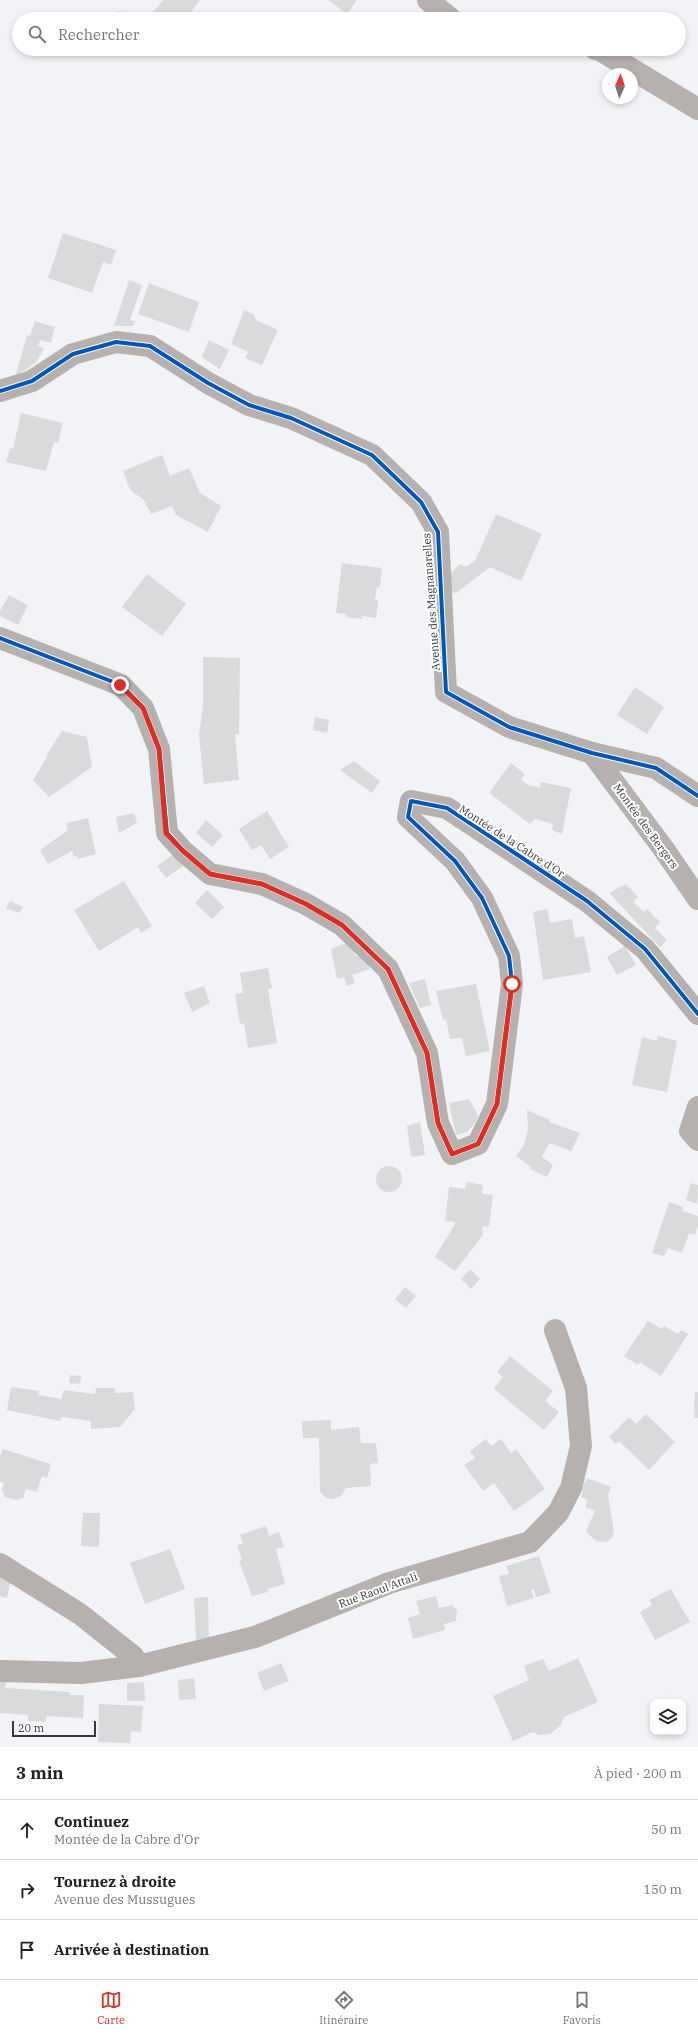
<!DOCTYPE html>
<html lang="fr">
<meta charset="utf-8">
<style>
body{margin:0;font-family:"IBM Plex Serif",serif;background:#f2f2f2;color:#202124}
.controls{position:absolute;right:12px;bottom:12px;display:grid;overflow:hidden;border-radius:8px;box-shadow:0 2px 6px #0003}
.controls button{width:36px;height:36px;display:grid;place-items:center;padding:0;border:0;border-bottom:1px solid #e0e0e0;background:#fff;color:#202124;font:20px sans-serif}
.compass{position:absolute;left:602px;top:68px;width:36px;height:36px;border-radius:50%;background:#fff;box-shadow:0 2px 6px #0003;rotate:3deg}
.scale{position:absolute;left:12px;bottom:10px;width:84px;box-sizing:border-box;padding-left:4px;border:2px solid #353738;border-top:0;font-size:11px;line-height:14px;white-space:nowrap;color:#353738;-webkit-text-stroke:3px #fff;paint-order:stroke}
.stop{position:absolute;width:12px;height:12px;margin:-9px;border:3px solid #d93025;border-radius:50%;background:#fff}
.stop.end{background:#d93025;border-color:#fff;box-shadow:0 1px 4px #0008}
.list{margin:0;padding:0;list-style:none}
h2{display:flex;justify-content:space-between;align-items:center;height:52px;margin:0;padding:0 16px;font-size:17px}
h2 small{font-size:13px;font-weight:400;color:#757577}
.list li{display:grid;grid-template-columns:26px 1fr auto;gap:12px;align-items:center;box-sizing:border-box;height:60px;padding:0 16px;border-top:1px solid #e0e0e0}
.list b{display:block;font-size:15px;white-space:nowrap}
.list p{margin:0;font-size:13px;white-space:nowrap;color:#757577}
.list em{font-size:13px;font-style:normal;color:#757577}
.icon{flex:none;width:22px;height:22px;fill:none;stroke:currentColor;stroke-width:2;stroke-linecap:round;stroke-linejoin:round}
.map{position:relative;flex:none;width:698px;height:1747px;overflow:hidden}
.search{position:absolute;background:#fff;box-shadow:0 2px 6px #0003;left:12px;right:12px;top:12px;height:44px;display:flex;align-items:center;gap:10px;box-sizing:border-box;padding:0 14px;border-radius:22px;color:#757577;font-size:15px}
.sheet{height:232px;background:#fff}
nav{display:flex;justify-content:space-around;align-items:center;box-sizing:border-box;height:56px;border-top:1px solid #e0e0e0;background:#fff;font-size:11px;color:#757577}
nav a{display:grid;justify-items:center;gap:2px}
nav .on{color:#d93025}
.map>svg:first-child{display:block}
.building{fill:#d9dadc}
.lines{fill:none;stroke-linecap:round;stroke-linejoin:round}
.street{stroke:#b6b1af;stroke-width:22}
.cycleway-casing{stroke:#fff;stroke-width:6}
.cycleway{stroke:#0057b8;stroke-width:4}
.route{stroke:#d93025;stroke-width:5}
.labels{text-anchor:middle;stroke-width:4;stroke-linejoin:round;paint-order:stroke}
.street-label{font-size:11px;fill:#353738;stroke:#fff}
</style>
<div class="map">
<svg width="698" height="1747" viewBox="0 0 698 1747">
<rect width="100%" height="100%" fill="#f1f3f6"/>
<g class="building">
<polygon points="163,0 200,0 185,19 148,19"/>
<polygon points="328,0 357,0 347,14"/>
<polygon points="120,11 124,13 127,19 111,19 113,13"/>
<polygon points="63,233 116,250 111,265 103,262 92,293 48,278"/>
<polygon points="129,280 142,285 130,320 135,321 133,326 114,326"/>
<polygon points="149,283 199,302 189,332 138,314"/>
<polygon points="244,310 254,315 256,320 278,330 262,365 245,358 248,352 231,344"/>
<polygon points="35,321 55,327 51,343 40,340 38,346 44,348 37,361 26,370 16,374 27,335 30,336"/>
<polygon points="209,340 229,350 220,369 202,357"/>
<polygon points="21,413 63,423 58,443 54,442 46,471 6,462 10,448 13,449"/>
<polygon points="162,455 170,476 189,468 200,493 221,506 208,532 176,515 172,506 151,514 144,500 130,490 123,471"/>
<polygon points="496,514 542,534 521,581 490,567 456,593 451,592 450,574 460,564 466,567 475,561"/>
<polygon points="342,563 382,568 380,587 377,587 375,600 378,600 376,618 362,616 362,619 346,617 346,614 336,613"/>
<polygon points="147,574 186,604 162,636 122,607"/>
<polygon points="9,595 28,605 18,625 0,616 0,611"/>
<polygon points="203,657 240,658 239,734 235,734 239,780 204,784 199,735 203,705"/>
<polygon points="635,687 664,707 647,734 617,715"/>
<polygon points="315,717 329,720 327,733 313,730"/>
<polygon points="62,731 87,737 92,767 49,797 33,780 47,757 46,756"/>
<polygon points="354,761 380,781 372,793 340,770"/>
<polygon points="511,763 525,774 521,780 529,785 540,788 541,782 571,788 562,834 552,830 553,824 535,819 530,824 489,793"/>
<polygon points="267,811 289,847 270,859 261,845 252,850 239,829"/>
<polygon points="134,813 137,823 119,833 116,817"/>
<polygon points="88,818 96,854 78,859 77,856 74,857 72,851 48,864 40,850 68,830 66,823"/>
<polygon points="206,820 223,835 212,847 196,833"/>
<polygon points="175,853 183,866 166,878 157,866"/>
<polygon points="124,881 152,926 141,933 138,927 99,951 74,910"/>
<polygon points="626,884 638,897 633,902 644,912 647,909 660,922 655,928 667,940 660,947 609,893"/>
<polygon points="207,890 224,907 212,919 195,903"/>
<polygon points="10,901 23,907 19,913 6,908"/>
<polygon points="547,909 550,923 572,919 575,938 584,936 591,972 543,980 533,912"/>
<polygon points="349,942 352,944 355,956 362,954 370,969 352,975 355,983 347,986 344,977 337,979 331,949"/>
<polygon points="625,946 636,965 617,975 607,957"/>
<polygon points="268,968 272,988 268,989 277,1043 248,1048 244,1023 240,1024 235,994 243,993 240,973"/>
<polygon points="425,979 431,1005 420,1008 409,983"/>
<polygon points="476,984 490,1051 466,1056 462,1038 450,1039 446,1019 443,1020 436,991"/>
<polygon points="204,986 210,1003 192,1012 184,993"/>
<polygon points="658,1036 677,1041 667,1092 632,1085 642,1037 657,1041"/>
<polygon points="469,1099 478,1115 475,1123 467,1132 456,1135 449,1103"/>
<polygon points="527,1110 550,1120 549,1122 580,1133 571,1151 549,1143 542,1157 553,1165 547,1177 530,1169 531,1167 516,1156 524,1145 528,1130"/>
<polygon points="420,1122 425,1155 411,1157 407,1126"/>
<circle cx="389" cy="1179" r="13"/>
<polygon points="467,1182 483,1185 482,1194 493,1195 489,1227 482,1226 483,1235 455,1271 435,1257 454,1226 455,1222 445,1221 449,1187 465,1189"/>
<polygon points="691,1183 698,1185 697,1204 686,1200"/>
<polygon points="669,1202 683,1207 682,1211 698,1216 698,1225 695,1235 689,1233 682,1253 668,1248 664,1256 652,1253"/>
<polygon points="470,1269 480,1279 471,1289 461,1279"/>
<polygon points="405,1287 416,1296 406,1308 395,1299"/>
<polygon points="648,1321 662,1329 664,1326 678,1334 681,1330 688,1334 661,1376 640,1362 638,1365 624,1356"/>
<polygon points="510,1356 553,1391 545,1401 559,1412 544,1430 494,1389 503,1377 497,1372"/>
<polygon points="70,1375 81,1376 80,1384 69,1383"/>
<polygon points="11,1387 39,1391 38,1395 61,1399 64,1390 95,1394 96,1388 115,1388 115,1393 133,1392 135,1409 120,1427 91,1429 91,1421 62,1417 60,1421 7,1410"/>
<polygon points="695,1392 698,1392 698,1418 694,1418"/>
<polygon points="646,1414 675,1442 649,1470 619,1441 616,1444 609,1437 629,1417 636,1424"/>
<polygon points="331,1420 331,1430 359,1427 361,1443 376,1443 378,1463 370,1464 371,1486 346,1488 341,1496 332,1499 326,1498 320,1492 319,1438 303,1438 302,1421"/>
<polygon points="486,1439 491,1446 501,1439 511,1453 516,1449 545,1489 514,1511 494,1483 483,1491 464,1465 475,1458 470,1451"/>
<polygon points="3,1449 51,1464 47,1478 42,1476 37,1492 26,1489 23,1498 16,1500 5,1497 2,1489 4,1483 0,1482 0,1457"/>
<polygon points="587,1478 611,1487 608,1495 614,1531 612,1538 606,1542 596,1541 586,1531 595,1511 585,1507 588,1500 581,1497 583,1491 581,1490"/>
<polygon points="83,1513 100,1513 99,1547 81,1546"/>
<polygon points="266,1526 269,1536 279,1532 284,1547 276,1549 285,1584 267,1589 268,1592 252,1596 239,1561 242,1560 237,1545 243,1544 240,1535"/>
<polygon points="170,1549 185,1589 145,1604 130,1563"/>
<polygon points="539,1556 551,1593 536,1597 534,1589 531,1590 534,1598 507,1606 499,1576 509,1574 506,1566"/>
<polygon points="0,1576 10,1583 7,1598 0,1596"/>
<polygon points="671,1589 690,1622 655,1640 640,1612 652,1605 649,1600"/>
<polygon points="436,1596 439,1608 452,1605 457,1611 456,1621 444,1624 445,1630 413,1639 408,1618 420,1614 416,1601"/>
<polygon points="208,1597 209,1639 196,1640 194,1598"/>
<polygon points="578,1658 598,1702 564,1717 561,1725 550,1734 539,1735 533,1732 513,1741 493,1696 529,1680 524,1666 543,1659 549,1671"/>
<polygon points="281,1663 289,1681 264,1691 257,1673"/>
<polygon points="194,1678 196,1699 179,1700 178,1680"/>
<polygon points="0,1682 6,1682 5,1688 69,1692 70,1695 84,1695 83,1718 46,1716 46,1722 28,1721 28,1715 0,1713"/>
<polygon points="144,1682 145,1701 127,1701 127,1683"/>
<polygon points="99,1704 143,1706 141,1732 131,1731 130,1743 98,1742"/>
</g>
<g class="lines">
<g class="street">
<polyline points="428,0 451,19"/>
<polyline points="595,49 600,50 698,109"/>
<polyline points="0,391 32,381 73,354 116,342 150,346 208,383 249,405 291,418 372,455 421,502 438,532 446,692 509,727 592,753 656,768 698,796"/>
<polyline points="0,638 121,685 143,708 159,749 167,833 183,851 210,874 262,884 306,904 342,925 388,969 427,1053 438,1123 452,1154 478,1144 497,1104 512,984 509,956 482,898 455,861 408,817 411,801 447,808 587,901 645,949 698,1014"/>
<polyline points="592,753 663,848 698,899"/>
<polyline points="698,1107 690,1131 698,1140"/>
<polyline points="0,1564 80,1614 133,1656 139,1666"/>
<polyline points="0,1671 81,1673 139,1666 255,1637 389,1583 530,1542 558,1513 571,1488 581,1446 576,1388 555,1330"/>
</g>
<g class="cycleway-casing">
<g id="cycleway">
<polyline points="0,391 32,381 73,354 116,342 150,346 208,383 249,405 291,418 372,455 421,502 438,532 446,692 509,727 592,753 656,768 698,796"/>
<polyline points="0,638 121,685 143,708 159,749 167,833 183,851 210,874 262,884 306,904 342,925 388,969 427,1053 438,1123 452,1154 478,1144 497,1104 512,984 509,956 482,898 455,861 408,817 411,801 447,808 587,901 645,949 698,1014"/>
</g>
</g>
<use href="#cycleway" class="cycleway"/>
</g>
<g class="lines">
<polyline class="route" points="120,685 143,708 159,749 166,833 183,851 210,874 262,884 306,904 342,925 388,969 427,1053 438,1123 452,1154 478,1144 497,1104 512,984"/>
</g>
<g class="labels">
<g class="street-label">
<text transform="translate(431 602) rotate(-94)" y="4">Avenue des Magnanarelles</text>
<text transform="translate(646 826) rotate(54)" y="4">Montée des Bergers</text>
<text transform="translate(512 841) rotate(33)" y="4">Montée de la Cabre d'Or</text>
<text transform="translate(378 1590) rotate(-20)" y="4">Rue Raoul Attali</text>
</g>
</g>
</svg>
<div class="controls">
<button><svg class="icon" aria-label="layers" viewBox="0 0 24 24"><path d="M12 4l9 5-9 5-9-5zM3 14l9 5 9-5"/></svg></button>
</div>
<svg class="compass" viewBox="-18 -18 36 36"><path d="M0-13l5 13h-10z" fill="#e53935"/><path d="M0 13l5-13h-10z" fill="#757577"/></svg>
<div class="scale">20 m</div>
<div class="stop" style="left:512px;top:984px"></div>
<div class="stop end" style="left:120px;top:685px"></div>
<div class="search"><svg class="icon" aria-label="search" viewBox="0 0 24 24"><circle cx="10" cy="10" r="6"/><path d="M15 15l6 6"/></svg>Rechercher</div>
</div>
<section class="sheet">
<h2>3 min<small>À pied · 200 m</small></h2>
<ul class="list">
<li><svg class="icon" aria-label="ahead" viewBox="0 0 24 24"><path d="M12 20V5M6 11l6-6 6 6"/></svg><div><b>Continuez</b><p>Montée de la Cabre d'Or</p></div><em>50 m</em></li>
<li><svg class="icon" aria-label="right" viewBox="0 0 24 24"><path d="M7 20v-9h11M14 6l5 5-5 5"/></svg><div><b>Tournez à droite</b><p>Avenue des Mussugues</p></div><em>150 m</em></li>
<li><svg class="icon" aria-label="arrive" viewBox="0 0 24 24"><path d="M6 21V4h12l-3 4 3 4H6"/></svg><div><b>Arrivée à destination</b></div></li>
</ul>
</section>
<nav>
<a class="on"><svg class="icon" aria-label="map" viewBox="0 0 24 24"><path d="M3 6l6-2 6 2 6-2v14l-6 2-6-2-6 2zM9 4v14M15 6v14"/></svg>Carte</a>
<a><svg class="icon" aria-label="directions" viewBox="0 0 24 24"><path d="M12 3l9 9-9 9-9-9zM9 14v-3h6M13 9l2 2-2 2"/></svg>Itinéraire</a>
<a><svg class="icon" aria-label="saved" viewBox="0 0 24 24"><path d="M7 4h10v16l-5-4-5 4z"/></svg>Favoris</a>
</nav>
